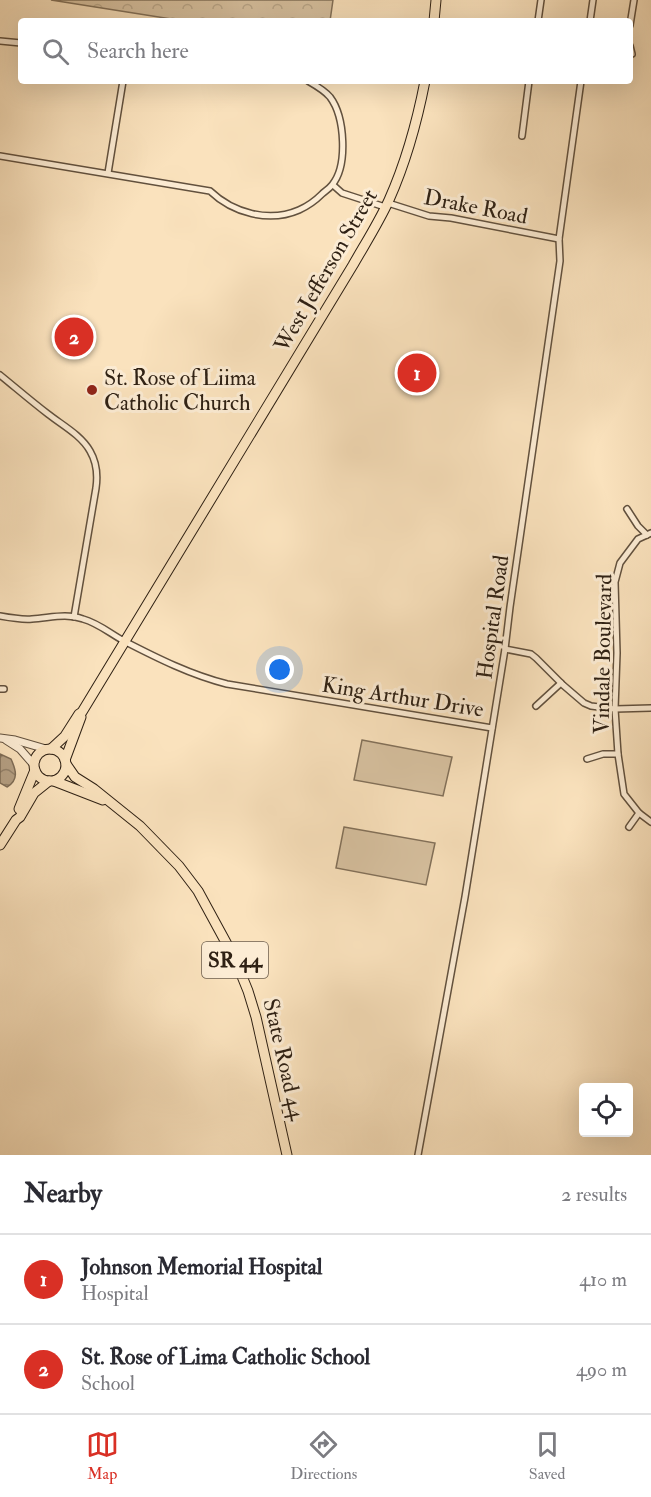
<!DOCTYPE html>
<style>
body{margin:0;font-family:"IM FELL Double Pica",serif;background:#f7f7f7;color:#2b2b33}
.controls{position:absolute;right:18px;bottom:18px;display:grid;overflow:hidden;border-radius:6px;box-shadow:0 6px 24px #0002}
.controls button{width:54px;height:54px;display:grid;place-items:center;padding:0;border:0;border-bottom:2px solid #e1e1e2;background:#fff;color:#2b2b33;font:30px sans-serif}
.you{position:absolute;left:280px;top:670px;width:21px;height:21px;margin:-15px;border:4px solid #fff;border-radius:50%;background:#1a73e8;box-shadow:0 0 0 9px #1a73e833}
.badge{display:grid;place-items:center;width:39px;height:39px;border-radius:50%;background:#d93025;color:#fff;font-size:20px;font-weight:700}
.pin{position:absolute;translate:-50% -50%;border:3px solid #fff;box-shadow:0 2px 6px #0006}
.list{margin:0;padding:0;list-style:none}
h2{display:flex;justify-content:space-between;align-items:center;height:78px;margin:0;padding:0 24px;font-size:26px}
h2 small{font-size:20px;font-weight:400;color:#7c7c81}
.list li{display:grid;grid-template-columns:39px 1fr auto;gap:18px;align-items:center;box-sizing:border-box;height:90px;padding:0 24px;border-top:2px solid #e1e1e2}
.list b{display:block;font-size:22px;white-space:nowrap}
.list p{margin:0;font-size:20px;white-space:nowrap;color:#7c7c81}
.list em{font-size:20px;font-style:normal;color:#7c7c81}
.icon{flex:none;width:33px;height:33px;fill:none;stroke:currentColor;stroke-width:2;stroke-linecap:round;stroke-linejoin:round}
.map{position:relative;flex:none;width:651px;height:1155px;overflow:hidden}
.search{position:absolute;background:#fff;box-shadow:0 6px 24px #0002;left:18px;right:18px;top:18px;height:66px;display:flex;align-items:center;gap:15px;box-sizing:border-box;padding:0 21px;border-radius:6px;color:#7c7c81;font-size:22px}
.sheet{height:258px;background:#fff}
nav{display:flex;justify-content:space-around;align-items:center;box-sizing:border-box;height:84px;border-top:2px solid #e1e1e2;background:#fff;font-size:16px;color:#7c7c81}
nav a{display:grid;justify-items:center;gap:3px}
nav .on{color:#d93025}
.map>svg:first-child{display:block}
.grass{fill:#d7c1a0;stroke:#83715a;stroke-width:1.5}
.park{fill:url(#park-crowns);stroke:#83715a;stroke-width:1.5}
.water{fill:url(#water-waves);stroke:#7f6d57;stroke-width:1.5}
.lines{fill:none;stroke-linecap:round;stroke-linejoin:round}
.minor-casing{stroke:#62513e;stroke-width:8}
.tertiary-casing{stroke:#62513e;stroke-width:9}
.primary-casing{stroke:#2f2114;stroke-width:11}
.minor{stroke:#fcecd4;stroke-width:5}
.tertiary{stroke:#fcecd4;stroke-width:7}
.primary{stroke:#fae2bd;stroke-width:9}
.poi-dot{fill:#8f2418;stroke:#fcecd4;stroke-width:2}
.labels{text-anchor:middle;stroke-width:6;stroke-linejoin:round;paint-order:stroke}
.shield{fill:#fcecd4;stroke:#6c5e4e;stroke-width:1.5}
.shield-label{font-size:21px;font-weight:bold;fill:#2f2114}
.street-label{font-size:22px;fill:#2f2114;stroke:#fcecd4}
.poi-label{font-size:22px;fill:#2f2114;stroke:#fcecd4;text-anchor:start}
</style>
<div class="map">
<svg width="651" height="1155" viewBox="0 0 651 1155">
<defs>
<pattern id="park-crowns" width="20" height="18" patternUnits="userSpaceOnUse" patternTransform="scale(1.5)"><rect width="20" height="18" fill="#d7c1a0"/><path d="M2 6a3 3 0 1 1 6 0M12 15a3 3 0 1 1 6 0" fill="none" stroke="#b9a689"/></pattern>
<pattern id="water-waves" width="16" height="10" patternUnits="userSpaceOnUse" patternTransform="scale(1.5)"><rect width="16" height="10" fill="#b5a084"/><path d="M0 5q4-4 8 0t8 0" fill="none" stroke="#94826b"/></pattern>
</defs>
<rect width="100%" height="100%" fill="#fae2bd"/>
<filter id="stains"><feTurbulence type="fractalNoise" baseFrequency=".00333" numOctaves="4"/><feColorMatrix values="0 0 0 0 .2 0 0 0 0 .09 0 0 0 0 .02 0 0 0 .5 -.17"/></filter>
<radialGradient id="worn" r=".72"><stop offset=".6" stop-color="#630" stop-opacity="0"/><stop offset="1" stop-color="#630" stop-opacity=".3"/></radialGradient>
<g class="grass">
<polygon points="362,740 452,757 443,796 354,780"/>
<polygon points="344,827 435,843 426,885 336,868"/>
</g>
<polygon class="park" points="51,0 333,0 330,21 184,21"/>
<path class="water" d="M0,754L11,759C16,770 19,780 7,787L0,783Z"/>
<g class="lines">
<g class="minor-casing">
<g id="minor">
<polyline points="538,21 541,0"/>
<polyline points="590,21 593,0"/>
<polyline points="630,25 634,0"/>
<polyline points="0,41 21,43"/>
<polyline points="630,46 632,54"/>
<polyline points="522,136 529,81"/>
<path d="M0,156L210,191C233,213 269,223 299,210C308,206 315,201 322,194C325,191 329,189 332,185C348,166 345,117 330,97C324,90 315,85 308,81"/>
<polyline points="108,173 123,81"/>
<polyline points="333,185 342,193 385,207"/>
<polyline points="388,203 429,216 451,218 559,239"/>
<path d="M0,375C16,388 31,401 48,414C62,425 81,435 90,451C97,463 98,474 96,488L74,617"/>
<polyline points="627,509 638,526 647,535"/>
<polyline points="651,533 638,539 620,563 615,582 617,653 615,709 618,754 624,794 639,813 651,822"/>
<path d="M0,616C11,618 22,620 32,619C50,618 66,613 83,619C98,623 111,634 124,641C157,658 191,675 227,684L492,728"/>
<polyline points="505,649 531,654 536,658 563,685 584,703 591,706 615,709 651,708"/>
<polyline points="0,689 4,689"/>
<polyline points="536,706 561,683"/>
<polyline points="587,759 603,754 618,754"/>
<polyline points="629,827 639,813"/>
<polyline points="418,1155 465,897 505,649 510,607 560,261 559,239 581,81"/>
</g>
</g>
<g class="tertiary-casing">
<g id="tertiary">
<polyline points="0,738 15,740 46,749"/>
<polyline points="6,740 20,749 34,765"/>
</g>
</g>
<g class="primary-casing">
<g id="primary">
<polyline points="434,21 436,0"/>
<path d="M51,749L65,736L79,714L82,712L353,265C365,244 379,222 389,200C406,162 417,122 425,81"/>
<circle cx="50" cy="765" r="16"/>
<polyline points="65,760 81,717"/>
<polyline points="66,764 75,777 94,789 140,826 179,866 198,891 235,959 248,991 256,1017 287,1155"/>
<polyline points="54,781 103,800"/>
<polyline points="19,809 35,770"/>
<polyline points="0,845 16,820 20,817 34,793 49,781"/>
</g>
</g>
<use href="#minor" class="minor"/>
<use href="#tertiary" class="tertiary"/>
<use href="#primary" class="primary"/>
</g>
<circle class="poi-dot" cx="92" cy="390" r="6"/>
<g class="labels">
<rect class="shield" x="202" y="942" width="66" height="36" rx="4.5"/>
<g class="shield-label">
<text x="235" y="967">SR 44</text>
</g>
<g class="street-label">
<text transform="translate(476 206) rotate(11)" y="8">Drake Road</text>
<text transform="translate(325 270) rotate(-60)" y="8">West Jefferson Street</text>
<text transform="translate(492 617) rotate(-82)" y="8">Hospital Road</text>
<text transform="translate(602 654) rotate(-89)" y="8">Vindale Boulevard</text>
<text transform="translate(403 696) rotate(9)" y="8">King Arthur Drive</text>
<text transform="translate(285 1059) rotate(77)" y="8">State Road 44</text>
</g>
<g class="poi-label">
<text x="104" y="385">St. Rose of Liima<tspan x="104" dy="25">Catholic Church</tspan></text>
</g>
</g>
<rect width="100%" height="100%" filter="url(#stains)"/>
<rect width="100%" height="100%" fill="url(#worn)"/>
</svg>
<div class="controls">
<button><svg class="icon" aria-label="locate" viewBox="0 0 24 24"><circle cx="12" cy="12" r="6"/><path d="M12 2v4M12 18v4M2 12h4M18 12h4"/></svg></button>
</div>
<div class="you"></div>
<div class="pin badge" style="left:417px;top:373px">1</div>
<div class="pin badge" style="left:74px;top:337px">2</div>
<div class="search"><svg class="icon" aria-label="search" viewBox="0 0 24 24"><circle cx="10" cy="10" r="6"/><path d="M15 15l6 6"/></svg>Search here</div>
</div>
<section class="sheet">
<h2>Nearby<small>2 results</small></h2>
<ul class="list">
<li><span class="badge">1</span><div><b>Johnson Memorial Hospital</b><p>Hospital</p></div><em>410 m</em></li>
<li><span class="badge">2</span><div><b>St. Rose of Lima Catholic School</b><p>School</p></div><em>490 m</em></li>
</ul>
</section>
<nav>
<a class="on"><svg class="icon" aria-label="map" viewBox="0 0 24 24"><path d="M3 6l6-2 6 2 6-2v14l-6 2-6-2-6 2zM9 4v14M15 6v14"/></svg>Map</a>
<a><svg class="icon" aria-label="directions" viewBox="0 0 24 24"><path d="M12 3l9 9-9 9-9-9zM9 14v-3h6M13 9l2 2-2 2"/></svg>Directions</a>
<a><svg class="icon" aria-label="saved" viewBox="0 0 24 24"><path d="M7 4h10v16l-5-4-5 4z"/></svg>Saved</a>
</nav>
